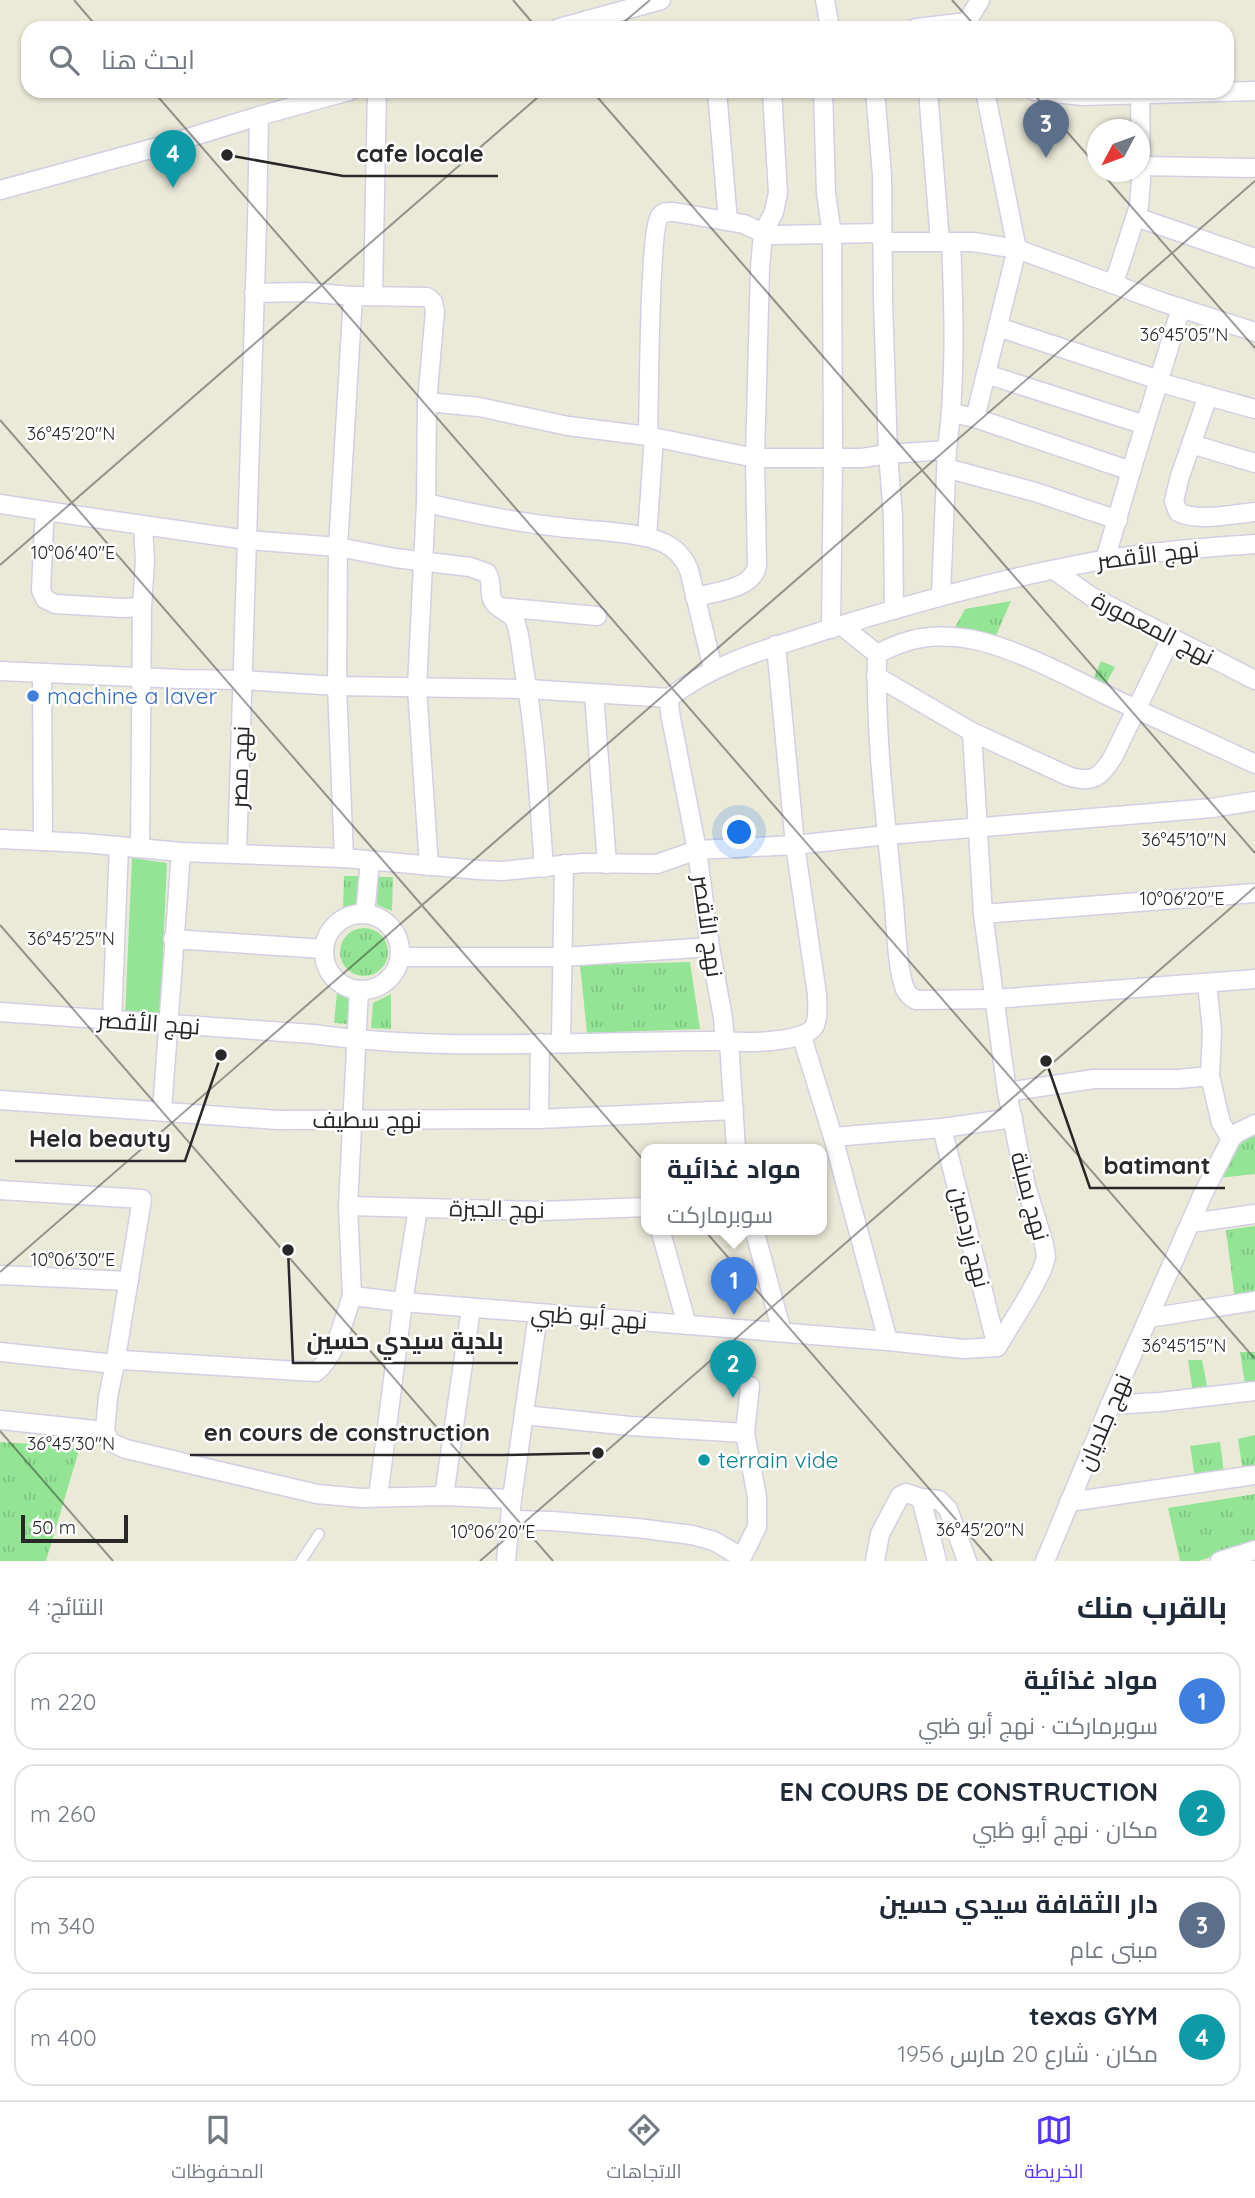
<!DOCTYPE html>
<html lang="ar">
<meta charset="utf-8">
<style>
body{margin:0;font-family:Quicksand,Cairo,sans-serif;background:#f6f6f7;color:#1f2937;direction:rtl}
.compass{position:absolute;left:1087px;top:119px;width:63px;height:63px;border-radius:50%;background:#fff;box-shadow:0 2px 5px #0004;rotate:229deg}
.scale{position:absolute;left:21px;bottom:18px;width:107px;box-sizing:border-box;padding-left:7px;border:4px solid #282828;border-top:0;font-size:19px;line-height:24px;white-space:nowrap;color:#282828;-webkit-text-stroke:5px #fff;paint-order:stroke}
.you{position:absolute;left:740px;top:833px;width:24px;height:24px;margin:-18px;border:5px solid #fff;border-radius:50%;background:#1a73e8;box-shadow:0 0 0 10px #1a73e833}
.badge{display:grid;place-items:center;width:46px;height:46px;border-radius:50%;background:#5734fe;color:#fff;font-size:23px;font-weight:700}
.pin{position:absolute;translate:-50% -58px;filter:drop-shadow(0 2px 4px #0008)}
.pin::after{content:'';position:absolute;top:37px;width:24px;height:21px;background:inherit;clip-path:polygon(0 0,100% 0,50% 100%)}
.popup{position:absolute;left:641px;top:1144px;width:186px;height:91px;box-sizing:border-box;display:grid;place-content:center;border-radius:14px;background:#fff;filter:drop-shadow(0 2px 5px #0005);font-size:23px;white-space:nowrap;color:#747a83}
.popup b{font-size:26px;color:#1f2937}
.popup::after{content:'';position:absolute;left:50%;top:100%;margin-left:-14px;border:14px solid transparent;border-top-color:#fff}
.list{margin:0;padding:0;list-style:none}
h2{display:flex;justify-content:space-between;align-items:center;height:91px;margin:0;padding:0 28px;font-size:30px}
h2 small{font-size:23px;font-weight:400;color:#747a83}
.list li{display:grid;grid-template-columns:46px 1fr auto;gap:21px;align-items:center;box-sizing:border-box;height:98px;margin:0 14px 14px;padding:0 14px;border:2px solid #e0e1e3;border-radius:21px}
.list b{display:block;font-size:26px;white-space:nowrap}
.list p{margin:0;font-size:23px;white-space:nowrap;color:#747a83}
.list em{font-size:23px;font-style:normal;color:#747a83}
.icon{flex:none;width:38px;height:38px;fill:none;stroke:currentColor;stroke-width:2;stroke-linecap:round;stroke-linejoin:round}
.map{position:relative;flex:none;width:1255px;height:1561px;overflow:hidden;direction:ltr}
.search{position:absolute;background:#fff;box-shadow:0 2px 5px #0004;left:21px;right:21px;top:21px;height:77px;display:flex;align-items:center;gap:18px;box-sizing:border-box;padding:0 24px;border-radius:21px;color:#747a83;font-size:26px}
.sheet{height:539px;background:#fff}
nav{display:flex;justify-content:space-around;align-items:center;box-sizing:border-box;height:98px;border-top:2px solid #e0e1e3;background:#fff;font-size:19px;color:#747a83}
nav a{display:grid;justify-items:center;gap:4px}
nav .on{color:#5734fe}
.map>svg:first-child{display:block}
.grass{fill:url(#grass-tufts)}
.garden{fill:#94e496}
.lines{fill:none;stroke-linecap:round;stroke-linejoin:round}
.lane-casing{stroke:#d2cfe2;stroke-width:12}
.street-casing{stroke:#d2cfe2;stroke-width:21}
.lane{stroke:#fff;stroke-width:9}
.street{stroke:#fff;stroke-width:18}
.ticks{fill:none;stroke:#282828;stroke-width:2;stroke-opacity:0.45}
.shop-dot{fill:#3f7fe0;stroke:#fff;stroke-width:2.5}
.culture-dot{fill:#0f9aa8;stroke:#fff;stroke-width:2.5}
.labels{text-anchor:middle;stroke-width:5;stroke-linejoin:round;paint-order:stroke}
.street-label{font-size:23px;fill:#282828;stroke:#fff}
.shop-label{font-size:23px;fill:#366cbe;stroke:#fff;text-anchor:start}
.culture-label{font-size:23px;fill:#0d838f;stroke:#fff;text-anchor:start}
.ticks-label{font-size:18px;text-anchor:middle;fill:#282828;stroke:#fff;stroke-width:5;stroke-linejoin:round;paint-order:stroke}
.leader{fill:none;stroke:#282828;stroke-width:2.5}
.callout-dot{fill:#282828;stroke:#fff;stroke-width:2.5}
.callout-label{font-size:24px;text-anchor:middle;font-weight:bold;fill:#282828;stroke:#fff;stroke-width:5;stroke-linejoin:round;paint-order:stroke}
</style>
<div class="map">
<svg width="1255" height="1561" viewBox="0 0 1255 1561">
<defs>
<pattern id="grass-tufts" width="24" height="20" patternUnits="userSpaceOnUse" patternTransform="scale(1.75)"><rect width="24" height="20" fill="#94e496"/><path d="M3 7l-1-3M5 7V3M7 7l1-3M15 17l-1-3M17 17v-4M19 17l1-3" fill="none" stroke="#80c481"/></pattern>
</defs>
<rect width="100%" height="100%" fill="#ebead9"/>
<g class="grass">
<polygon points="1011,601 994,640 953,631 965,609"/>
<polygon points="1101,661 1115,667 1103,689 1091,684"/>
<polygon points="344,876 359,876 357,904 343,909"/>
<polygon points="378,877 393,877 392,911 377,905"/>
<circle cx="364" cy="952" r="24"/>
<polygon points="690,962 700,1029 587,1033 580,965"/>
<polygon points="337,993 351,1001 349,1024 334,1023"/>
<polygon points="391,994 391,1029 371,1028 373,1003"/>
<polygon points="1255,1135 1255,1174 1218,1178 1233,1139"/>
<polygon points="1255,1226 1255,1295 1235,1300 1226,1230"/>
<polygon points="1240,1352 1255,1352 1255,1384 1245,1385"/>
<polygon points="1188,1360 1202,1360 1208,1391 1193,1393"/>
<polygon points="1255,1435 1255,1470 1243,1472 1238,1439"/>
<polygon points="0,1442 80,1447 46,1561 0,1561"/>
<polygon points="1220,1442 1224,1473 1195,1478 1190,1446"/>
<polygon points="1255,1494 1255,1542 1199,1561 1180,1561 1168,1508"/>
</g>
<polygon class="garden" points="132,858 167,863 160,1018 125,1015"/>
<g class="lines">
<g class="lane-casing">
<polyline id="lane" points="301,1561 319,1534"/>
</g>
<g class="street-casing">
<g id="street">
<polyline points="825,0 830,28"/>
<polyline points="967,22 980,0"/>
<polyline points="559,28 661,0"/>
<polyline points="916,28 967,22 966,28"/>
<polyline points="717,91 728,221"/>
<polyline points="823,91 826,193 832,235 833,458 831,629"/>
<polyline points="875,91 882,175 883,299 888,454 947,450 941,595"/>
<polyline points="928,91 940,241"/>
<polyline points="1035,91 1083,96 1255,91"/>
<polyline points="1140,166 1255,168"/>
<polyline points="0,190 165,145 259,116 349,91"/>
<polyline points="1136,217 1255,258"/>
<polyline points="882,242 973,242 1017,249 1162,302 1255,332"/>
<polyline points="1114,283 1139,206 1141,180 1140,94"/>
<polyline points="254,293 305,292 353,296 338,547 337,686 344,858"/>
<polyline points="373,295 377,91"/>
<polyline points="353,296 427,297 433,302 435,311 427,402 426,503 417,688 429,866"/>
<polyline points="998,327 1159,380"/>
<polyline points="986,374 1145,425"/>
<path d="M1158,382L1208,396L1180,476L1174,501L1178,512C1197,522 1233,514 1255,512"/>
<polyline points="1208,396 1255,409"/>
<polyline points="427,402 479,407 568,426 648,436 755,458 862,458 888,454 893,516 894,610"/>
<polyline points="952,413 975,418 1131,471 1105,560"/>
<polyline points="975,418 1017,249 985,91"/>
<path d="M648,436C649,407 649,229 660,216C664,211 669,212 674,212L744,224L763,233L773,235L881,233"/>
<polyline points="1191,444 1255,463"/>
<path d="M947,450C956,381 954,311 951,242"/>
<polyline points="946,468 1035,492 1118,520"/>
<polyline points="1131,471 1181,308"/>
<path d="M426,503C470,513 514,522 559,527C588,531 640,531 664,543C677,549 684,558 689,570L713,669"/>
<polyline points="0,504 46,511"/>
<polyline points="647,537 654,437"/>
<polyline points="1054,570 1092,597 1255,680"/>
<path d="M695,597C715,592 753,589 757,566L755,458L760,268L763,233L774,212L778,193L772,91"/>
<path d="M142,607L123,608L55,604L45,599L41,590L44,525L46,511L247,540L338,547L395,558L470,567L487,573C493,582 489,590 492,599C496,610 510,610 515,621C521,635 521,653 524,669C536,734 539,802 544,868"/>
<polyline points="499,607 597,616"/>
<path d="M841,625L877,654C910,637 932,633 970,639C1010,646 1066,675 1104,694C1154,718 1205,740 1255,764"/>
<path d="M877,654C875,737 886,822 894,904C896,927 897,969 905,989C908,995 911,997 916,1000L994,999L1255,979"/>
<polyline points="0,671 181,679 244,680 337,686 528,689 669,698"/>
<polyline points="42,674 43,841"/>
<path d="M876,676L972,732L1068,776C1092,784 1101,777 1113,757L1171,638"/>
<polyline points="594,694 607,864"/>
<polyline points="972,732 983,914 1007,1092 1026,1186 1044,1244 1046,1257 1042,1270 1030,1293 997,1347"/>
<polyline points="0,839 84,843 181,852 344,858 479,870 502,871 583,863 657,864 697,850 795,845 887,835 1212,808 1255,801"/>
<polyline points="140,848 142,607 145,561 143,526"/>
<polyline points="237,853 257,224 259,116"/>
<polyline points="365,914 370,861"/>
<polyline points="983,914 1255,893"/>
<circle cx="362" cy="952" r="38"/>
<polyline points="173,939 324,949"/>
<polyline points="400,957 563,957 710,947"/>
<polyline points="359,990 348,1206 352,1296 403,1302 888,1341 964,1349 997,1347"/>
<path d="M0,1012L313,1034C449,1053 588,1040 725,1041L723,1018L710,947L697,850L670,713L669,698C716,661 774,647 829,629C910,604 992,581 1076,565C1135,553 1195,548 1255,544"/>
<polyline points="112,1021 119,846"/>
<polyline points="802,1037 833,1137 942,1128 1013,1118"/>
<path d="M725,1041C743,1043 804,1043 814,1027C819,1018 817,1004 817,994L795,845L776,645"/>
<polyline points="561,1042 564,864"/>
<polyline points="729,1042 736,1149"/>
<polyline points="1210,1076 1221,1123 1231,1139"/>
<polyline points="1007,1092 1094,1079 1178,1079 1210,1076 1212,1031 1207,983"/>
<polyline points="0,1100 278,1120 539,1119 734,1110"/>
<polyline points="162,1111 181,852"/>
<polyline points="539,1119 540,1043"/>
<polyline points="942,1128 997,1347"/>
<polyline points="833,1137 888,1341"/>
<polyline points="0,1190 142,1199 115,1364 0,1352"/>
<polyline points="348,1206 541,1211 646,1207"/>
<polyline points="1191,1223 1255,1214"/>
<polyline points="660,1229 687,1325"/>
<polyline points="754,1229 782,1332"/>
<polyline points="0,1275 129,1281"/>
<path d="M352,1296C343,1321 337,1354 316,1372L122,1360L115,1364L108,1397L105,1431L110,1442L126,1449L317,1494L361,1498L444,1496L512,1499"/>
<polyline points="1149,1318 1255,1301"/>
<polyline points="1110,1405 1160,1402 1255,1391"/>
<polyline points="524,1415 630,1426 745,1433"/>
<polyline points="0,1420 105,1431"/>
<polyline points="444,1496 471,1308"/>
<polyline points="378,1497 403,1302 418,1208"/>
<polyline points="921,1498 939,1500 948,1509 967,1561"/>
<polyline points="1069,1502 1255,1475"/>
<polyline points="510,1520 552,1521 637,1528 692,1535 714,1541 741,1557"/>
<polyline points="506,1561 512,1499 538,1314"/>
<polyline points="740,1561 757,1527 757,1497 745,1433 750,1386"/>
<polyline points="875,1561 880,1534 900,1496 906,1493 921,1498 937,1561"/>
<polyline points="1045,1561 1110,1405 1203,1194 1231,1139 1237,1133 1255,1124"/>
<polyline points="1220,1561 1255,1550"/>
</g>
</g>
<use href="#lane" class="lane"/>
<use href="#street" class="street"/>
</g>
<path class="ticks" d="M74,0L98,28M513,0L537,28M952,0L977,28M617,28L650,0M153,91L1255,1359M592,91L1255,853M1031,91L1098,167M1101,172L1255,348M0,420L992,1561M0,565L545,91M0,925L553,1561M0,1272L1255,181M0,1431L113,1561M480,1561L1255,887"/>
<circle class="shop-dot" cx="33" cy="696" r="7"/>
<circle class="culture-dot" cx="704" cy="1460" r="7"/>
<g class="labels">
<g class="street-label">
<text transform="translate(1148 555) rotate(-7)" y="8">نهج الأقصر</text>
<text transform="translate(1153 628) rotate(27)" y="8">نهج المعمورة</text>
<text transform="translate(240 767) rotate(-88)" y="8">نهج مصر</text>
<text transform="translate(708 926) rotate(82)" y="8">نهج الأقصر</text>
<text transform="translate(149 1023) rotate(4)" y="8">نهج الأقصر</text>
<text x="367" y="1128">نهج سطيف</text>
<text transform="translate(1030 1196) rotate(75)" y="8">نهج بمبلة</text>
<text transform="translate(497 1209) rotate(1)" y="8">نهج الجيزة</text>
<text transform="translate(970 1237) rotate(76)" y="8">نهج زردمين</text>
<text transform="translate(589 1317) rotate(4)" y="8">نهج أبو ظبي</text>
<text transform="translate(1104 1422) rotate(-67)" y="8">نهج جلديان</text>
</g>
<g class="shop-label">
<text x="47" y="704">machine a laver</text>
</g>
<g class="culture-label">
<text x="718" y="1468">terrain vide</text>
</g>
</g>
<g class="ticks-label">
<text x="1184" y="341">36°45'05"N</text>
<text x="71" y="440">36°45'20"N</text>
<text x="73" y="559">10°06'40"E</text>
<text x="1184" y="846">36°45'10"N</text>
<text x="1182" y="905">10°06'20"E</text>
<text x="71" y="945">36°45'25"N</text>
<text x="73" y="1266">10°06'30"E</text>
<text x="1184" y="1352">36°45'15"N</text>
<text x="71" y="1450">36°45'30"N</text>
<text x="980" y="1536">36°45'20"N</text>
<text x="493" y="1538">10°06'20"E</text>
</g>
<path class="leader" d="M227 155L343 176H498M221 1055L185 1161H15M1046 1061L1090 1188H1225M288 1250L293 1363H518M598 1453L504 1455H190"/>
<g class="callout-dot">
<circle cx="227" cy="155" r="7"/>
<circle cx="221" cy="1055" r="7"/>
<circle cx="1046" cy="1061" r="7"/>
<circle cx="288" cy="1250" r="7"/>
<circle cx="598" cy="1453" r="7"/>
</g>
<g class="callout-label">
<text x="420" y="162">cafe locale</text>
<text x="100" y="1147">Hela beauty</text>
<text x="1157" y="1174">batimant</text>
<text x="405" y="1349">بلدية سيدي حسين</text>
<text x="347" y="1441">en cours de construction</text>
</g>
</svg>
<svg class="compass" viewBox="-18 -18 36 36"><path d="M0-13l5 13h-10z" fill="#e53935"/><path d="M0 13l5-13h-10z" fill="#747a83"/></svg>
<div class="scale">50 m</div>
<div class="you"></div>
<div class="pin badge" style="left:734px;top:1315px;background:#3f7fe0">1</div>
<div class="popup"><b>مواد غذائية</b>سوبرماركت</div>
<div class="pin badge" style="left:733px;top:1398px;background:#0f9aa8">2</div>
<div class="pin badge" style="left:1046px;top:158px;background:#5c6f8a">3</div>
<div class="pin badge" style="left:173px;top:188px;background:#0f9aa8">4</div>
<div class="search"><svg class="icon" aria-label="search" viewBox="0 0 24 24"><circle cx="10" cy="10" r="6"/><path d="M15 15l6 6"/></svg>ابحث هنا</div>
</div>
<section class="sheet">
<h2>بالقرب منك<small>النتائج: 4</small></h2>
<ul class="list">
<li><span class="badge" style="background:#3f7fe0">1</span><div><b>مواد غذائية</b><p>سوبرماركت · نهج أبو ظبي</p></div><em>220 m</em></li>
<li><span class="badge" style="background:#0f9aa8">2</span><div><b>EN COURS DE CONSTRUCTION</b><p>مكان · نهج أبو ظبي</p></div><em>260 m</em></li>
<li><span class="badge" style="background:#5c6f8a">3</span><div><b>دار الثقافة سيدي حسين</b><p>مبنى عام</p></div><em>340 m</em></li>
<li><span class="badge" style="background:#0f9aa8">4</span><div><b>texas GYM</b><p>مكان · شارع 20 مارس 1956</p></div><em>400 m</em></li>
</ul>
</section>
<nav>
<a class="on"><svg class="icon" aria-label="map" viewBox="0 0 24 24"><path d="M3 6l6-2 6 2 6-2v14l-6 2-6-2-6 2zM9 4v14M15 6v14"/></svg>الخريطة</a>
<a><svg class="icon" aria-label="directions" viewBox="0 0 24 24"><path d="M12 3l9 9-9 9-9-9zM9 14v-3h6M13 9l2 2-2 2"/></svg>الاتجاهات</a>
<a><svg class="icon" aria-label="saved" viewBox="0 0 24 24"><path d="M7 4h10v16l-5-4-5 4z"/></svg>المحفوظات</a>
</nav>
